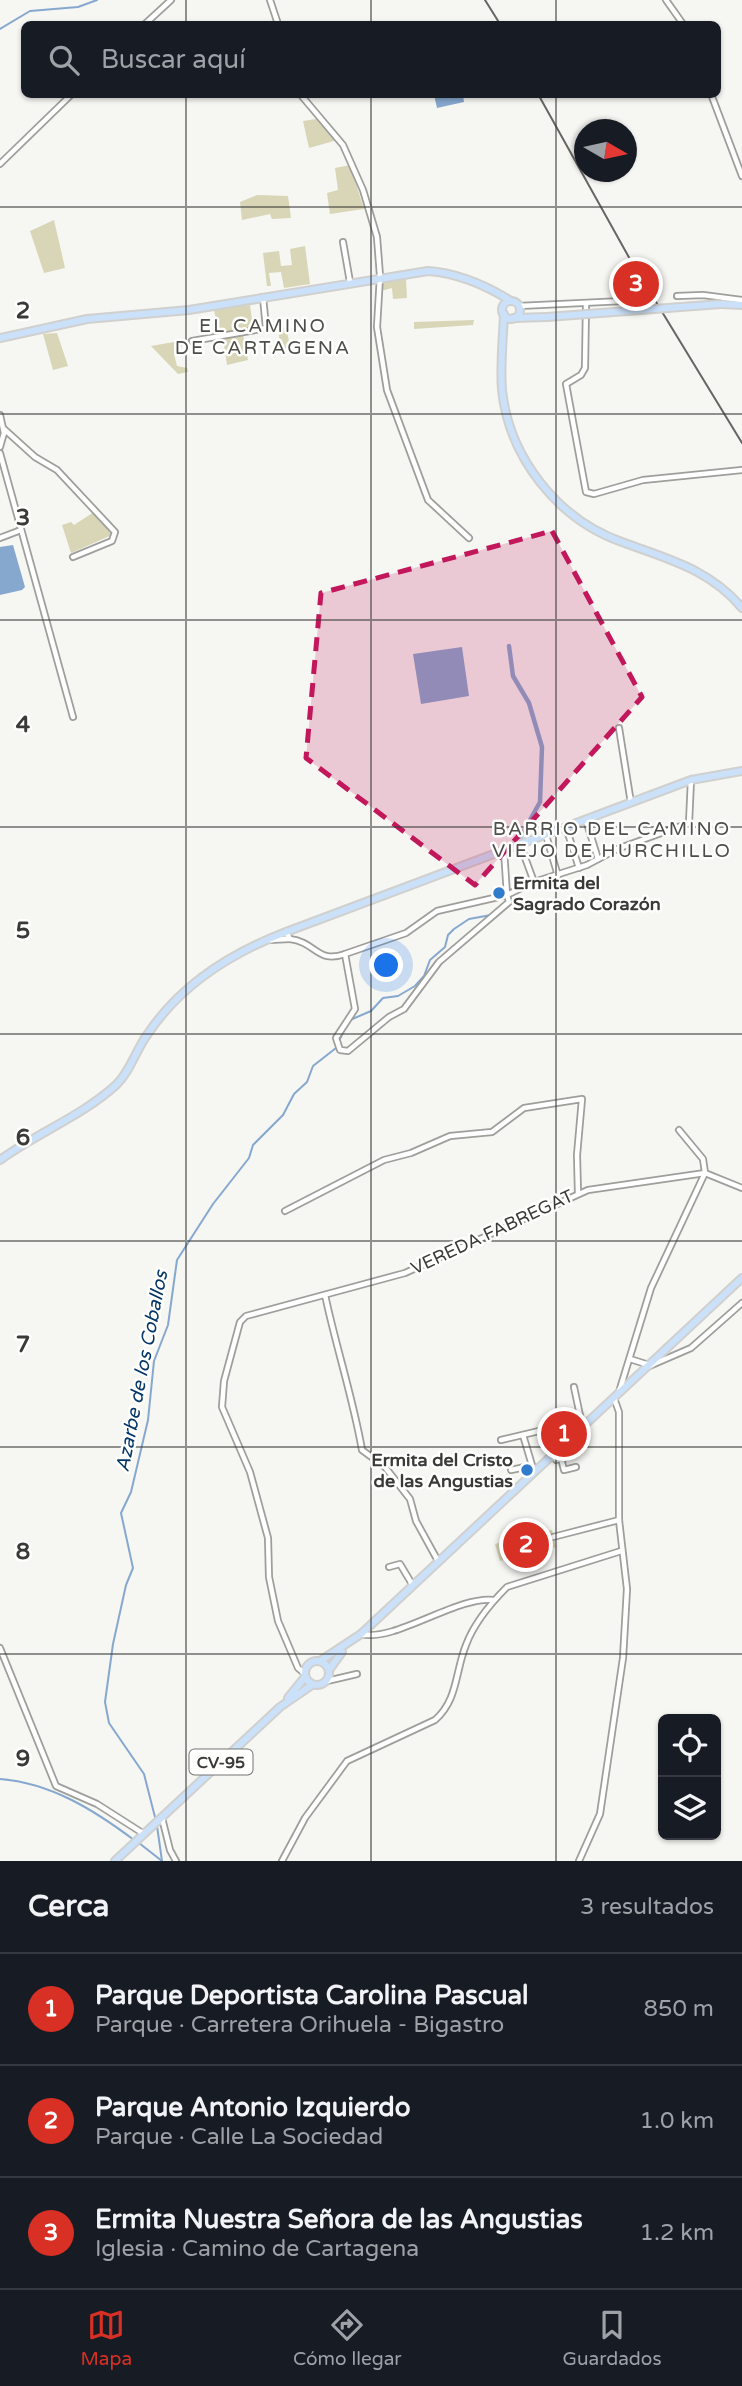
<!DOCTYPE html>
<html lang="es">
<meta charset="utf-8">
<style>
body{margin:0;font-family:"Varela Round",sans-serif;background:#242831;color:#f1f3f6}
.controls{position:absolute;right:21px;bottom:21px;display:grid;overflow:hidden;border-radius:10px;box-shadow:0 2px 5px #0004}
.controls button{width:63px;height:63px;display:grid;place-items:center;padding:0;border:0;border-bottom:2px solid #363941;background:#171b24;color:#f1f3f6;font:35px sans-serif}
.compass{position:absolute;left:574px;top:119px;width:63px;height:63px;border-radius:50%;background:#171b24;box-shadow:0 2px 5px #0004;rotate:99deg}
.you{position:absolute;left:387px;top:966px;width:24px;height:24px;margin:-18px;border:5px solid #fff;border-radius:50%;background:#1a73e8;box-shadow:0 0 0 10px #1a73e833}
.badge{display:grid;place-items:center;width:46px;height:46px;border-radius:50%;background:#d93025;color:#fff;font-size:23px;font-weight:700}
.pin{position:absolute;translate:-50% -50%;border:4px solid #fff;box-shadow:0 2px 7px #0006}
.list{margin:0;padding:0;list-style:none}
h2{display:flex;justify-content:space-between;align-items:center;height:91px;margin:0;padding:0 28px;font-size:30px}
h2 small{font-size:23px;font-weight:400;color:#9ea1a6}
.list li{display:grid;grid-template-columns:46px 1fr auto;gap:21px;align-items:center;box-sizing:border-box;height:112px;padding:0 28px;border-top:2px solid #363941}
.list b{display:block;font-size:26px;white-space:nowrap}
.list p{margin:0;font-size:23px;white-space:nowrap;color:#9ea1a6}
.list em{font-size:23px;font-style:normal;color:#9ea1a6}
.icon{flex:none;width:38px;height:38px;fill:none;stroke:currentColor;stroke-width:2;stroke-linecap:round;stroke-linejoin:round}
.map{position:relative;flex:none;width:742px;height:1861px;overflow:hidden}
.search{position:absolute;background:#171b24;box-shadow:0 2px 5px #0004;left:21px;right:21px;top:21px;height:77px;display:flex;align-items:center;gap:18px;box-sizing:border-box;padding:0 24px;border-radius:10px;color:#9ea1a6;font-size:26px}
.sheet{height:427px;background:#171b24}
nav{display:flex;justify-content:space-around;align-items:center;box-sizing:border-box;height:98px;border-top:2px solid #363941;background:#171b24;font-size:19px;color:#9ea1a6}
nav a{display:grid;justify-items:center;gap:4px}
nav .on{color:#d93025}
.map>svg:first-child{display:block}
.green{fill:#d8d6b6}
.water{fill:#86a8cf}
.lines{fill:none;stroke-linecap:round;stroke-linejoin:round}
.stream{stroke:#86a8cf;stroke-width:2}
.canal{stroke:#86a8cf;stroke-width:4.5}
.minor-casing{stroke:#9e9e9b;stroke-width:8}
.major-casing{stroke:#d0d0cf;stroke-width:10}
.minor{stroke:#fff;stroke-width:4.5}
.major{stroke:#cbe1fa;stroke-width:6}
.rail{stroke:#666665;stroke-width:2}
.major-bridge-casing{stroke:#d0d0cf;stroke-width:10;stroke-linecap:butt}
.major-bridge{stroke:#cbe1fa;stroke-width:6}
.marked{fill:#c2185b;fill-opacity:0.2;stroke:#c2185b;stroke-width:5;stroke-dasharray:14 9;stroke-linejoin:round}
.grid{fill:none;stroke:#3a3a39;stroke-width:2;stroke-opacity:0.55}
.poi-dot{fill:#317bcc;stroke:#fffffe;stroke-width:2.5}
.labels{text-anchor:middle;stroke-width:5;stroke-linejoin:round;paint-order:stroke}
.shield{fill:#fffffe;stroke:#757574;stroke-width:2}
.shield-label{font-size:16px;font-weight:bold;fill:#3a3a39}
.poi-label{font-size:18px;font-weight:bold;fill:#3a3a39;stroke:#fffffe;text-anchor:start}
.street-label{font-size:18px;fill:#3a3a39;stroke:#fffffe}
.neighbourhood-label{font-size:19px;letter-spacing:2px;fill:#4e4e4b;stroke:#fffffe}
.water-label{font-size:19px;font-style:italic;fill:#043667;stroke:#fffffe}
.grid-label{font-size:23px;text-anchor:middle;font-weight:bold;fill:#3a3a39;stroke:#fffffe;stroke-width:5;stroke-linejoin:round;paint-order:stroke}
</style>
<div class="map">
<svg width="742" height="1861" viewBox="0 0 742 1861">
<rect width="100%" height="100%" fill="#f6f6f3"/>
<g class="green">
<polygon points="316,119 334,137 334,141 309,148 303,121"/>
<polygon points="350,165 364,209 330,214 327,193 338,190 335,168"/>
<polygon points="257,195 288,196 291,218 272,219 270,214 242,220 240,202"/>
<polygon points="54,220 65,268 44,273 30,231"/>
<polygon points="305,246 310,284 284,288 281,272 269,273 271,286 267,286 263,253 279,251 281,266 292,265 290,249"/>
<polygon points="406,279 407,298 393,299 392,288 381,291 382,281"/>
<polygon points="250,305 253,328 219,334 214,310"/>
<polygon points="474,320 473,325 414,329 414,322"/>
<polygon points="286,327 289,341 300,340 302,349 281,353 278,328"/>
<polygon points="57,333 68,366 53,370 43,334"/>
<polygon points="243,334 248,360 227,365 223,338"/>
<polygon points="191,339 192,345 183,345 174,354 177,366 187,368 188,372 178,374 151,346"/>
<polygon points="94,512 112,535 71,553 62,525 71,522 74,525"/>
<polygon points="552,1530 556,1547 500,1561 495,1544"/>
</g>
<g class="water">
<polygon points="434,95 463,95 464,102 437,108"/>
<polygon points="13,545 25,587 22,590 0,595 0,547"/>
<polygon points="462,647 469,696 421,704 413,654"/>
</g>
<g class="lines">
<g class="stream">
<polyline points="0,29 30,11 78,7 97,0"/>
<polyline points="350,1020 371,1011 383,998 398,996 415,986 424,976 430,960 445,947 448,935 454,929 469,919 491,915"/>
<polyline points="339,1041 347,1024"/>
<path d="M0,1779C51,1783 94,1810 134,1840"/>
<polyline points="156,1821 144,1774 109,1723 105,1702 113,1644 126,1585 133,1568 121,1513 131,1492 148,1420 154,1361 168,1325 177,1260 213,1204 249,1158 253,1145 283,1115 294,1094 307,1082 313,1066 336,1048"/>
<polyline points="157,1826 162,1861"/>
<polyline points="139,1843 162,1861"/>
</g>
<polyline class="canal" points="509,646 513,676 529,703 542,747 540,802 520,838"/>
<g class="minor-casing">
<g id="minor">
<polyline points="270,0 278,24"/>
<polyline points="666,0 683,24"/>
<polyline points="145,24 171,0"/>
<polyline points="300,94 343,145 363,190 377,237 380,276 377,327 387,390 428,500 469,538"/>
<polyline points="711,94 742,176"/>
<polyline points="0,164 72,94"/>
<polyline points="343,242 350,282"/>
<polyline points="677,296 703,295 742,300"/>
<polyline points="263,297 266,328"/>
<polyline points="586,305 585,368 581,375 566,384 586,492 594,494 643,480 742,470"/>
<polyline points="519,306 644,300"/>
<polyline points="192,341 273,327"/>
<polyline points="0,415 4,433 0,447"/>
<polyline points="4,429 35,457 57,470 115,532 112,541 73,557"/>
<polyline points="0,453 73,717"/>
<polyline points="0,538 21,530"/>
<polyline points="619,728 631,803"/>
<polyline points="586,820 598,859"/>
<polyline points="566,827 579,868"/>
<polyline points="546,835 558,876"/>
<polyline points="520,844 534,882"/>
<polyline points="504,850 507,895 509,902 439,962 404,1009 389,1017 348,1051 340,1050 336,1038 355,1009 345,954 406,933 437,911 507,895 534,882 587,865 617,849 689,823 691,780"/>
<path d="M286,932L290,939C316,942 317,964 345,954"/>
<polyline points="269,940 290,939"/>
<polyline points="285,1211 384,1160 411,1153 450,1136 492,1132 524,1108 582,1099 577,1155 578,1193"/>
<path d="M325,1295C336,1347 353,1398 362,1450L385,1467L410,1499L416,1521L438,1561"/>
<polyline points="630,1359 649,1365"/>
<polyline points="647,1367 691,1348 742,1303"/>
<polyline points="574,1387 581,1420"/>
<polyline points="619,1392 651,1288 705,1173 703,1159 679,1130"/>
<polyline points="523,1435 534,1472"/>
<polyline points="501,1440 581,1421"/>
<polyline points="552,1456 556,1460 570,1456"/>
<polyline points="561,1458 564,1470 576,1467"/>
<polyline points="511,1470 530,1466"/>
<polyline points="553,1537 619,1520"/>
<polyline points="389,1567 400,1564 412,1584"/>
<path d="M361,1634C394,1643 458,1595 494,1600"/>
<polyline points="0,1648 56,1786 97,1804 144,1834"/>
<polyline points="304,1673 298,1668 278,1621 269,1577 268,1538 250,1472 222,1407 224,1381 240,1322 246,1316 405,1273 588,1190 705,1173 742,1188"/>
<polyline points="327,1681 357,1674"/>
<polyline points="162,1818 170,1850 176,1861"/>
<path d="M282,1861L305,1818L347,1761L435,1720C458,1700 455,1672 466,1645C474,1623 491,1603 507,1587L621,1551"/>
<polyline points="579,1861 600,1814 623,1658 627,1589 619,1520 619,1412 614,1398"/>
</g>
</g>
<g class="major-casing">
<g id="major">
<circle cx="511" cy="310" r="9"/>
<polyline points="721,304 742,305"/>
<path d="M504,314C503,339 500,365 502,390C509,457 557,519 622,542C667,559 710,569 742,608"/>
<polyline points="513,318 547,317"/>
<path d="M0,338L87,319L189,310L428,271C457,273 487,286 511,301"/>
<path d="M0,1160C37,1133 82,1116 116,1085C130,1072 136,1050 147,1035C180,985 231,953 286,932L691,780L742,771"/>
<circle cx="317" cy="1673" r="12"/>
<polyline points="320,1661 361,1634 742,1278"/>
<polyline points="329,1670 342,1652"/>
<polyline points="288,1698 305,1677"/>
<polyline points="115,1861 280,1707 312,1685"/>
</g>
</g>
<use href="#minor" class="minor"/>
<use href="#major" class="major"/>
<g class="rail">
<polyline points="485,0 500,24"/>
<polyline points="538,94 631,261 742,443"/>
</g>
<g class="major-bridge-casing">
<polyline id="major-bridge" points="547,317 721,304"/>
</g>
<use href="#major-bridge" class="major-bridge"/>
</g>
<path class="marked" d="M552,531L642,697L475,885L306,758L321,593Z"/>
<path class="grid" d="M186,0V24M371,0V24M556,0V24M186,94V1861M371,94V1861M556,94V1861M0,207H742M0,414H742M0,620H742M0,827H742M0,1034H742M0,1241H742M0,1447H742M0,1654H742"/>
<g class="poi-dot">
<circle cx="499" cy="893" r="7"/>
<circle cx="527" cy="1470" r="7"/>
</g>
<g class="labels">
<rect class="shield" x="189.5" y="1749.5" width="63" height="25" rx="5"/>
<g class="shield-label">
<text x="221" y="1768">CV-95</text>
</g>
<g class="poi-label">
<text x="513" y="889">Ermita del<tspan x="513" dy="21">Sagrado Corazón</tspan></text>
<text x="513" y="1466" text-anchor="end">Ermita del Cristo<tspan x="513" dy="21">de las Angustias</tspan></text>
</g>
<g class="street-label">
<text transform="translate(492 1232) rotate(-25)" y="6">VEREDA FABREGAT</text>
</g>
<g class="neighbourhood-label">
<text x="263" y="332">EL CAMINO<tspan x="263" dy="22">DE CARTAGENA</tspan></text>
<text x="612" y="835">BARRIO DEL CAMINO<tspan x="612" dy="22">VIEJO DE HURCHILLO</tspan></text>
</g>
<g class="water-label">
<text transform="translate(141 1371) rotate(-79)" y="7">Azarbe de los Coballos</text>
</g>
</g>
<g class="grid-label">
<text x="23" y="318">2</text>
<text x="23" y="525">3</text>
<text x="23" y="732">4</text>
<text x="23" y="938">5</text>
<text x="23" y="1145">6</text>
<text x="23" y="1352">7</text>
<text x="23" y="1559">8</text>
<text x="23" y="1766">9</text>
</g>
</svg>
<div class="controls">
<button><svg class="icon" aria-label="locate" viewBox="0 0 24 24"><circle cx="12" cy="12" r="6"/><path d="M12 2v4M12 18v4M2 12h4M18 12h4"/></svg></button>
<button><svg class="icon" aria-label="layers" viewBox="0 0 24 24"><path d="M12 4l9 5-9 5-9-5zM3 14l9 5 9-5"/></svg></button>
</div>
<svg class="compass" viewBox="-18 -18 36 36"><path d="M0-13l5 13h-10z" fill="#e53935"/><path d="M0 13l5-13h-10z" fill="#9ea1a6"/></svg>
<div class="you"></div>
<div class="pin badge" style="left:564px;top:1434px">1</div>
<div class="pin badge" style="left:526px;top:1545px">2</div>
<div class="pin badge" style="left:636px;top:284px">3</div>
<div class="search"><svg class="icon" aria-label="search" viewBox="0 0 24 24"><circle cx="10" cy="10" r="6"/><path d="M15 15l6 6"/></svg>Buscar aquí</div>
</div>
<section class="sheet">
<h2>Cerca<small>3 resultados</small></h2>
<ul class="list">
<li><span class="badge">1</span><div><b>Parque Deportista Carolina Pascual</b><p>Parque · Carretera Orihuela - Bigastro</p></div><em>850 m</em></li>
<li><span class="badge">2</span><div><b>Parque Antonio Izquierdo</b><p>Parque · Calle La Sociedad</p></div><em>1.0 km</em></li>
<li><span class="badge">3</span><div><b>Ermita Nuestra Señora de las Angustias</b><p>Iglesia · Camino de Cartagena</p></div><em>1.2 km</em></li>
</ul>
</section>
<nav>
<a class="on"><svg class="icon" aria-label="map" viewBox="0 0 24 24"><path d="M3 6l6-2 6 2 6-2v14l-6 2-6-2-6 2zM9 4v14M15 6v14"/></svg>Mapa</a>
<a><svg class="icon" aria-label="directions" viewBox="0 0 24 24"><path d="M12 3l9 9-9 9-9-9zM9 14v-3h6M13 9l2 2-2 2"/></svg>Cómo llegar</a>
<a><svg class="icon" aria-label="saved" viewBox="0 0 24 24"><path d="M7 4h10v16l-5-4-5 4z"/></svg>Guardados</a>
</nav>
